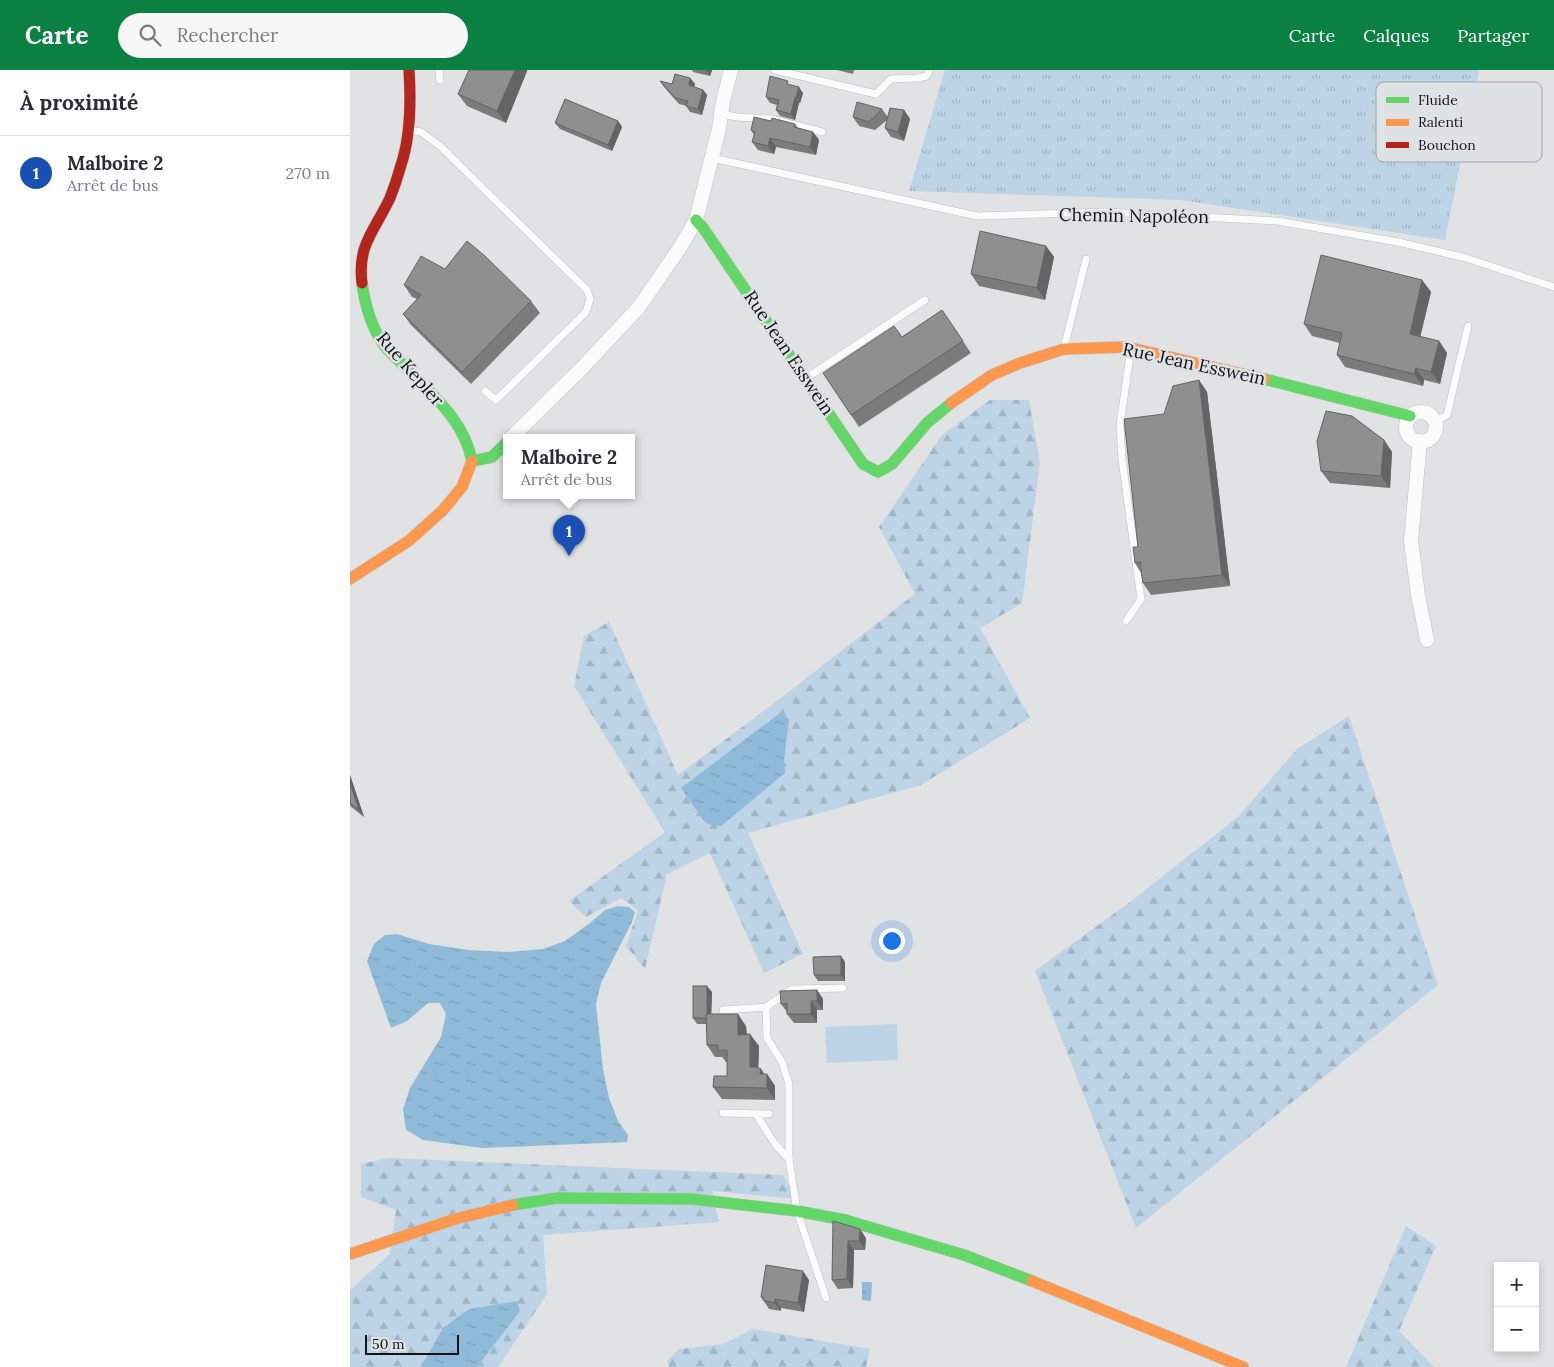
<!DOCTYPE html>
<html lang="fr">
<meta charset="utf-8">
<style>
body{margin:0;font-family:Lora,serif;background:#f7f7f7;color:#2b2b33}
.controls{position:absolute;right:15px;bottom:15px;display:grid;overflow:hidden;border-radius:0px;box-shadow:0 2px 8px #0003}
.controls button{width:45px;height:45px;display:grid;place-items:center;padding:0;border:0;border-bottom:1px solid #e1e1e2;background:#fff;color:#2b2b33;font:25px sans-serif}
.scale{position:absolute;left:15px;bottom:12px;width:94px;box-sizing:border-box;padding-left:5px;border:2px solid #131415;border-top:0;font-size:14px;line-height:18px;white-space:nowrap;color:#131415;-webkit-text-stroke:4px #dfe2e4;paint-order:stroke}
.you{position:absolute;left:541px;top:870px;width:18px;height:18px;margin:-12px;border:4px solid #fff;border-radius:50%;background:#1a73e8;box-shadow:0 0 0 8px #1a73e833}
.badge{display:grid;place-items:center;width:32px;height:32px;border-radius:50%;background:#0b8043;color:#fff;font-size:16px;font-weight:700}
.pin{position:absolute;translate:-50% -41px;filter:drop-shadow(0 1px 2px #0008)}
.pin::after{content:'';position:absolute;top:26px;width:18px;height:15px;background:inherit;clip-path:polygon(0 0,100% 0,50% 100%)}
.popup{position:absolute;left:153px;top:364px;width:132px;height:65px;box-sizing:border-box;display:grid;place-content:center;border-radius:0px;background:#fff;filter:drop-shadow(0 1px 4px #0005);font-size:16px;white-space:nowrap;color:#7c7c81}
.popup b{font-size:19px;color:#2b2b33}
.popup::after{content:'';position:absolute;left:50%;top:100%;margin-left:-10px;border:10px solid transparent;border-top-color:#fff}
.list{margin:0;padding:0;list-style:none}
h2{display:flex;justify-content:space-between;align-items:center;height:65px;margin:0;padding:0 20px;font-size:21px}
h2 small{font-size:16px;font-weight:400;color:#7c7c81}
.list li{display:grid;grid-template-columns:32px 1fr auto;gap:15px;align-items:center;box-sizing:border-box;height:75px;padding:0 20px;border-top:1px solid #e1e1e2}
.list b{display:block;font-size:19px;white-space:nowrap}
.list p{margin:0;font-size:16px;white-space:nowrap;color:#7c7c81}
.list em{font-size:16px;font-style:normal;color:#7c7c81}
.icon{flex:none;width:28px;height:28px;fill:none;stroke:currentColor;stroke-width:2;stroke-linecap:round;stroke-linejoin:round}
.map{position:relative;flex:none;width:1204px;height:1297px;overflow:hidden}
header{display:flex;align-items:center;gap:30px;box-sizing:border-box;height:70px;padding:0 25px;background:#0b8043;color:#fff}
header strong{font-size:24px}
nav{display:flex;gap:28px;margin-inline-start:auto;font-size:18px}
.search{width:350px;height:45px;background:#f7f7f7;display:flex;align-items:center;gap:12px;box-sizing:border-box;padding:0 18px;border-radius:28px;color:#7c7c81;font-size:19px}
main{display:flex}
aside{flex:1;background:#fff}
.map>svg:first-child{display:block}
.grass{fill:url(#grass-tufts)}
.forest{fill:url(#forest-firs)}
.green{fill:#bcd4e5}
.water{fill:url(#water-ripples)}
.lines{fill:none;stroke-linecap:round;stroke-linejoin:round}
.lane-casing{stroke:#bebfc0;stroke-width:8}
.street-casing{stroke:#bebfc0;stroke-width:15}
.fast-casing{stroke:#bebfc0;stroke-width:12}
.slow-casing{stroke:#bebfc0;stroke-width:12}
.jam-casing{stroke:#bebfc0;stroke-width:12}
.lane{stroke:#fafbfb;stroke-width:7}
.street{stroke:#fafbfb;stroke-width:14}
.fast{stroke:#63d668;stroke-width:11}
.slow{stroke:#ff974d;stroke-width:11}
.jam{stroke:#b3261e;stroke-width:11}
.wall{fill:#7a7b7b}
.shaded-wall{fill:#636464}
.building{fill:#8e8f8f;stroke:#636464}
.labels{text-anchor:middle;stroke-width:5;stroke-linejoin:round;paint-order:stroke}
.street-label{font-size:18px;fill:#131415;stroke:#dfe2e4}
.key{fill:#dfe2e4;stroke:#a2a4a6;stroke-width:1}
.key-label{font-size:14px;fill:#131415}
</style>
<header>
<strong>Carte</strong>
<div class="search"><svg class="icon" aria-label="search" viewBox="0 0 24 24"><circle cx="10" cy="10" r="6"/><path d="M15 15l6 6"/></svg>Rechercher</div>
<nav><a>Carte</a><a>Calques</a><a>Partager</a></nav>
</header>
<main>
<aside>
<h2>À proximité<small></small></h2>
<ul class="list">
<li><span class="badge" style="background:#1a4fb4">1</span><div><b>Malboire 2</b><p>Arrêt de bus</p></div><em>270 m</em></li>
</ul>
</aside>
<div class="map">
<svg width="1204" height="1297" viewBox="0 0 1204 1297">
<defs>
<pattern id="grass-tufts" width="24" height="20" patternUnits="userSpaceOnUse" patternTransform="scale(1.25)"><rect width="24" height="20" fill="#bcd4e5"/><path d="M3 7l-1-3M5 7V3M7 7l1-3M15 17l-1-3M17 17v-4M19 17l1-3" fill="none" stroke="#a1b5c4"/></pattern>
<pattern id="forest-firs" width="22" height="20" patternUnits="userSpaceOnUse" patternTransform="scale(1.25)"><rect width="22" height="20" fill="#bcd4e5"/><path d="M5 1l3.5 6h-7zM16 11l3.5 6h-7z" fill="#a1b5c4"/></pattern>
<pattern id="water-ripples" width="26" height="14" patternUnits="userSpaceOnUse" patternTransform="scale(1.25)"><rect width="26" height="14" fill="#8fbbd8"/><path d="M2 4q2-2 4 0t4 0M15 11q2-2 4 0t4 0" fill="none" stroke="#7aa0b8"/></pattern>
</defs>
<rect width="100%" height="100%" fill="#e0e2e3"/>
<polygon class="grass" points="595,0 1129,0 1095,170 831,130 559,121"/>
<g class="forest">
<polygon points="640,330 679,330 690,393 672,533 630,558 680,648 571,715 398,763 453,884 414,903 360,783 317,804 295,899 276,876 288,840 271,828 236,847 219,831 315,762 224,616 234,566 259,552 328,705 415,640 565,524 529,457 592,365"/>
<polygon points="999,646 1088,915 786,1158 685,901 780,832 888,747 947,679"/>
<polygon points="38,1088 433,1105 446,1129 362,1121 369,1152 193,1165 197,1224 148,1297 0,1297 0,1220 40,1184 46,1140 11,1127 11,1094"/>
<polygon points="1056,1156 1086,1176 1049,1261 1084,1297 996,1297"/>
<polygon points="403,1259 520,1279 516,1297 319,1297 317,1291 329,1279 374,1274"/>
</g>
<polygon class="green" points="547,954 548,990 477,993 475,957"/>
<g class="water">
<polygon points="430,643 439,649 434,690 435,703 371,756 358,754 354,751 331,718"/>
<polygon points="268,836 279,837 285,842 282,852 251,913 246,934 253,999 259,1028 268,1051 278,1065 277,1072 132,1078 73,1070 56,1060 53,1039 60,1018 91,967 96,944 90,933 78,933 57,951 41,958 17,891 24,874 35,865 47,864 79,874 119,880 157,882 193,879 215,871 240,853 255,840"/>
<polygon points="512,1212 522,1212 521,1231 512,1230"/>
<polygon points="167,1231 170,1241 127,1297 71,1297 93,1258 119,1239"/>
</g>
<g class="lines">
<g class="lane-casing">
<g id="lane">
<polyline points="89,0 90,10"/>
<polyline points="425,0 526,24 541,9 568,8 577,6 579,0"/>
<polyline points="371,44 387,47 421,49 472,62"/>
<polyline points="59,60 71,62 90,76 237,220 240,229 236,242 146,330 135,321"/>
<polyline points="362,88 627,146 756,142 927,151 1048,172 1116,188 1204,217"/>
<polyline points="714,278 736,189"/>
<polyline points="456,308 575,230"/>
<polyline points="1085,352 1097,345 1118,256"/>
<polyline points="776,551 791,529 772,389 770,355 781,278"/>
<polyline points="416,937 417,968 432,992 439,1014 439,1089 447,1141 476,1228"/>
<polyline points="373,940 416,937 443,919 493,918"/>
<polyline points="373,1043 419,1044"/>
<polyline points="406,1044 425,1074 439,1089"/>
</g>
</g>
<g class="street-casing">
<g id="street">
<circle cx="1071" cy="357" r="15"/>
<polyline points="162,367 232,298 289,237 331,176 346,150 369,59 373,31 381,0"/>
<polyline points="1070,371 1061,471 1068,525 1077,570"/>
</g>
</g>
<g class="fast-casing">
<g id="fast">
<polyline points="346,150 354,159 513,394 528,402 542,394 577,353 601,333"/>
<path d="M12,213C15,235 21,256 33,274C38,281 46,287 52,294C80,323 114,349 122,391"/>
<polyline points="914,309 1060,346"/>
<polyline points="122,391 142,387 156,373"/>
<polyline points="163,1135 207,1128 342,1129 447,1141 495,1150 614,1185 682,1211"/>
</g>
</g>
<g class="slow-casing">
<g id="slow">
<polyline points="601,333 642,305 670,293 714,279 777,277 914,309"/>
<polyline points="0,509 60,470 93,440 112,417 122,391"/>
<polyline points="0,1184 105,1149 163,1135"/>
<polyline points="682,1211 893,1297"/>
</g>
</g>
<g class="jam-casing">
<path id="jam" d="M12,213C7,175 25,160 40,128C44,118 48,106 51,95C61,65 61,31 59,0"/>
</g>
<use href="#lane" class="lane"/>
<use href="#street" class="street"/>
<use href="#fast" class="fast"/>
<use href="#slow" class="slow"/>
<use href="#jam" class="jam"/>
</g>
<g class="wall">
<polygon points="119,0 177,0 177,1 156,53 117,36 108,24"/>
<polygon points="342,0 362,0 360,6 343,2"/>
<polygon points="487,0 504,0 503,4"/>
<polygon points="340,8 345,14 344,17 353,20 357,25 352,45 340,42 336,36 337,36 329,34 314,17 310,11 322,14"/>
<polygon points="441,15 453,23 450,33 449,33 445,50 430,46 426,40 427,35 420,33 416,27"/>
<polygon points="532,39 538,47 554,40 560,49 554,71 541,67 535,58 537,50 525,60 509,56 503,47"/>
<polygon points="268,51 272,57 262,81 210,59 205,53"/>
<polygon points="421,51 445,54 448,58 463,62 469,70 466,85 426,77 424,84 408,80 402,72 404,65 401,60"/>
<polygon points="696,176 704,187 695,230 629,216 621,204"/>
<polygon points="95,199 181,231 190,243 121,314 61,255 53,244 67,229 62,227 54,215"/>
<polygon points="1072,210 1081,222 1070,267 1089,271 1097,283 1090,314 1074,310 1073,316 995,297 987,285 990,273 962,266 954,254"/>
<polygon points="592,240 621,283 509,357 501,345 552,267"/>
<polygon points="849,310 857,322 880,516 801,525 793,513 791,503 785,493 814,344"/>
<polygon points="1034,370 1042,382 1040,418 980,413 971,401"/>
<polygon points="0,705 14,747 0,736"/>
<polygon points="495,892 495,911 468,911 464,905"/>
<polygon points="467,920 473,929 473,940 467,940 467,953 444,953 437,944 437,942 431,934"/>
<polygon points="362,922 361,944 396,956 397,965 409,976 408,998 411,999 414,1004 417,1004 425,1016 425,1030 372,1029 363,1017 377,1006 377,992 376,992 372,987 365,987 357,975 357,954 347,954 343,948"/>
<polygon points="483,1151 516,1168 515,1180 504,1180 503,1218 488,1219 482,1210"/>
<polygon points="459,1210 454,1242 431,1238 431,1241 419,1239 411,1227"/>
</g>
<g class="shaded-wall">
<polygon points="165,0 177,0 177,1 156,53 147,41"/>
<polygon points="356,0 362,0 360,6 356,1"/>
<polygon points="340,8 345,14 343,21 339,15"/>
<polygon points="449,17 453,23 450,33 446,27"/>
<polygon points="353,20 357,25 352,45 348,39"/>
<polygon points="445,27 449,33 445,50 441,44"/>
<polygon points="554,40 560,49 554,71 548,62"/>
<polygon points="268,51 272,57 262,81 258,75"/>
<polygon points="463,62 469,70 466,85 460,77"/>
<polygon points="420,68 426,77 424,84 418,76"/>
<polygon points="696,176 704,187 695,230 687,218"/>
<polygon points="1072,210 1081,222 1068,276 1060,264"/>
<polygon points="1089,271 1097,283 1090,314 1081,302"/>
<polygon points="1066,298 1074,310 1073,316 1064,304"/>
<polygon points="849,310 857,322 880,516 872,505"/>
<polygon points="1034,370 1042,382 1040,418 1031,406"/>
<polygon points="0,705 14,747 9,740 0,713"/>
<polygon points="491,886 495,892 495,911 491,905"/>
<polygon points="357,916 362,922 361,954 357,948"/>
<polygon points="467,920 473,929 473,940 467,931"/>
<polygon points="461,931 467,940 467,953 461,944"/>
<polygon points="388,944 396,956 397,976 388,965"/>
<polygon points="400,964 409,976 408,1009 400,997"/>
<polygon points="411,999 417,1008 417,1004 425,1016 425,1030 417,1018 410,1004"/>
<polygon points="510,1159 516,1168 515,1180 509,1171"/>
<polygon points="498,1171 504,1180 503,1218 497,1209"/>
<polygon points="453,1201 459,1210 454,1242 448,1233"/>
<polygon points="425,1229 431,1238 431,1241 425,1233"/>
</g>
<g class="building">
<polygon points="119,0 165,0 147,41 108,24"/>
<polygon points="325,4 340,8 339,15 353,20 348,39 336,36 338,31 325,28 310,11 322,14"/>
<polygon points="420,6 438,11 437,14 449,17 446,27 445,27 441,44 426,40 429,30 416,27"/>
<polygon points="215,29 268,51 258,75 205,53"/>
<polygon points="507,32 532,39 519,52 503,47"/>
<polygon points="540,38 554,40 548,62 535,58"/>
<polygon points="404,47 421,51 422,48 445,54 444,57 463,62 460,77 420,68 418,76 402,72 405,62 401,60"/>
<polygon points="630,161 696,176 687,218 621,204"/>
<polygon points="117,171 135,186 181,231 112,302 53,244 71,225 54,215 71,186 95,199"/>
<polygon points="971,185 1072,210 1060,264 1089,271 1081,302 1066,298 1064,304 987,285 992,263 954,254"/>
<polygon points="592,240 613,271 501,345 473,303 544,256 552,267"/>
<polygon points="849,310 872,505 793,513 790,492 785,493 783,477 788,477 774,349 814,344 823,316"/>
<polygon points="976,341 1002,346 1034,370 1031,406 971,401 967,371"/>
<polygon points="0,713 9,740 0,733"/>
<polygon points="491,886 491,905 464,905 463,887"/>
<rect x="343" y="916" width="14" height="32"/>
<polygon points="467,920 467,931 461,931 461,944 437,944 437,933 431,934 430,921"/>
<polygon points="356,944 388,944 388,965 400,964 400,997 407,997 411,999 410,1004 417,1004 417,1018 363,1017 364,1006 377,1006 377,980 368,981 368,975 357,975"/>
<polygon points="483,1151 510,1159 509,1171 498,1171 497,1209 482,1210"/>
<polygon points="416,1195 453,1201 448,1233 425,1229 425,1233 413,1230 413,1227 411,1227"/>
</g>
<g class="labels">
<g class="street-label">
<text transform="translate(784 146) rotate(1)" y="6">Chemin Napoléon</text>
<text transform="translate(439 283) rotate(56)" y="6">Rue Jean Esswein</text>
<text transform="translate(844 294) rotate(12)" y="6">Rue Jean Esswein</text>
<text transform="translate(60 299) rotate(49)" y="6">Rue Kepler</text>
</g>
</g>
<rect x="1026" y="12" width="166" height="80" rx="8" class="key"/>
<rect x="1036" y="27" width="23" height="6" fill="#63d668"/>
<rect x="1036" y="49" width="23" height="7" fill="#ff974d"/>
<rect x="1036" y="72" width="23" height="6" fill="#b3261e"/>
<g class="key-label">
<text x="1068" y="35">Fluide</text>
<text x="1068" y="57">Ralenti</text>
<text x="1068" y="80">Bouchon</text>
</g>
</svg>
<div class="controls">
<button>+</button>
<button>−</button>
</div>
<div class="scale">50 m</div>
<div class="you"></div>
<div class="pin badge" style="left:219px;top:486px;background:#1a4fb4">1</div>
<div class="popup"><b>Malboire 2</b>Arrêt de bus</div>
</div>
</main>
